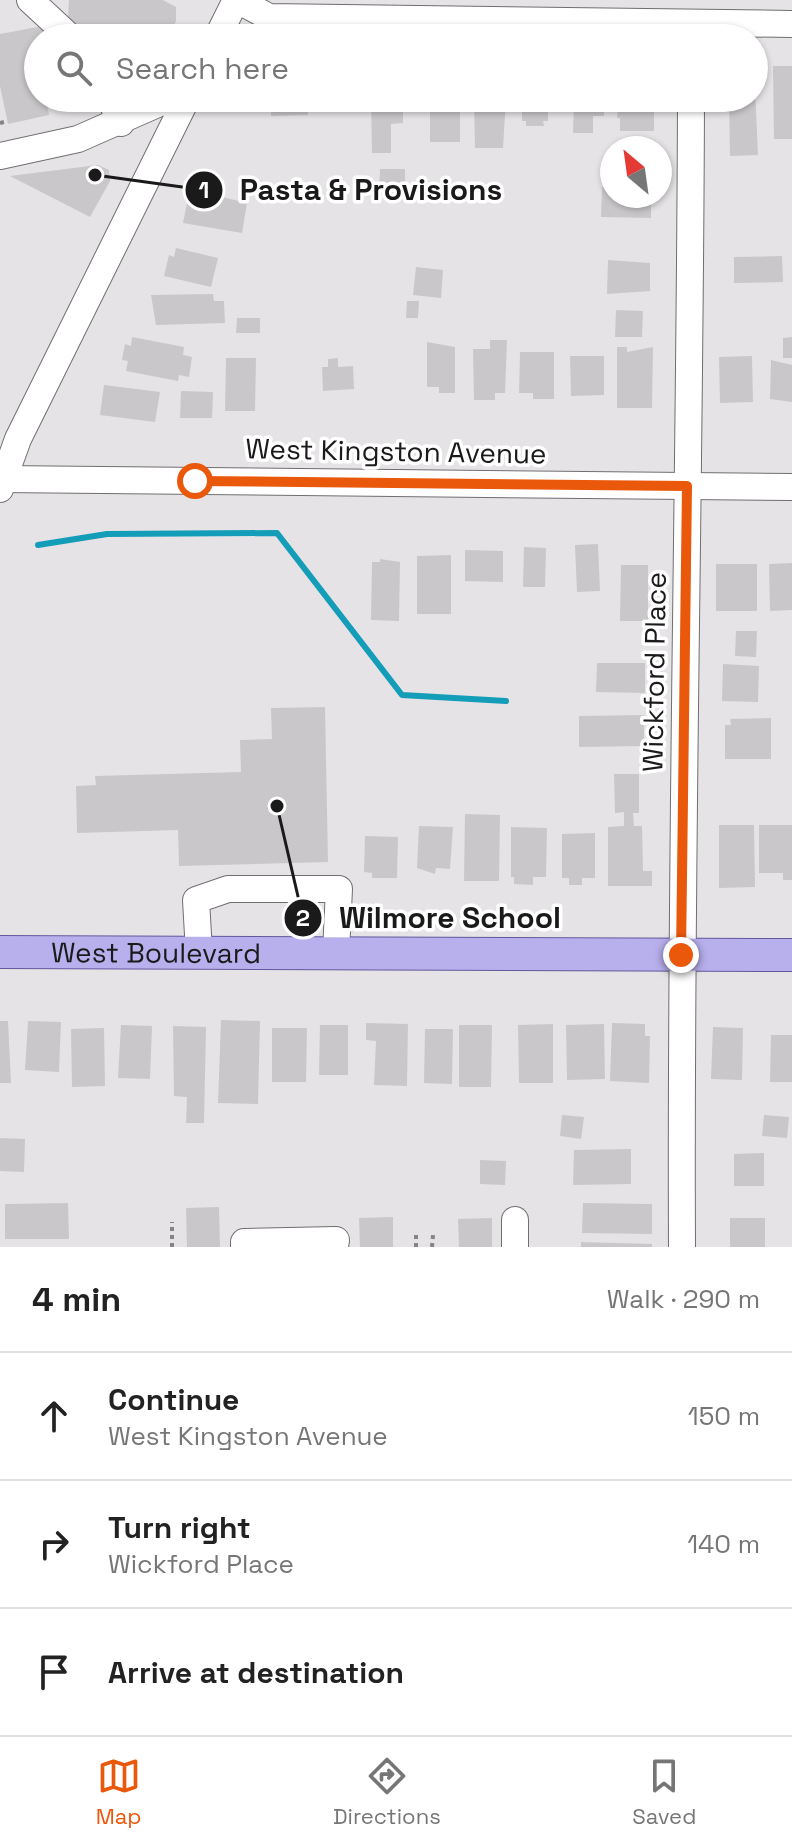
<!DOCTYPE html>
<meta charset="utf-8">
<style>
body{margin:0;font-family:"Space Grotesk",sans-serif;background:#f2f2f2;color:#222}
.compass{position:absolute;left:600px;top:136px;width:72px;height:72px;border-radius:50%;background:#fff;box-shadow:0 2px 6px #0004;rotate:331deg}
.stop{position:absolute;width:24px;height:24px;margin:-18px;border:6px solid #ea580c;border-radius:50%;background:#fff}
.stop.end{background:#ea580c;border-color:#fff;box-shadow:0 2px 8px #0008}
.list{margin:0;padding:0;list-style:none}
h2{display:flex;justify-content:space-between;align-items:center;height:104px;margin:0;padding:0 32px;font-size:34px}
h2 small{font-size:26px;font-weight:400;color:#767676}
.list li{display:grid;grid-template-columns:52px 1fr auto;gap:24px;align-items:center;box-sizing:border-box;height:128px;padding:0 32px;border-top:2px solid #e0e0e0}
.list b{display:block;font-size:30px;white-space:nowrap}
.list p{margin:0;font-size:26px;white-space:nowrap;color:#767676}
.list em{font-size:26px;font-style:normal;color:#767676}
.icon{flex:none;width:44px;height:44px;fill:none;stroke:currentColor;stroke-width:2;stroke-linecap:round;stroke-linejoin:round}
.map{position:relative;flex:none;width:792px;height:1247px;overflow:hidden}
.search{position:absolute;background:#fff;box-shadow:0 2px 6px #0004;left:24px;right:24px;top:24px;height:88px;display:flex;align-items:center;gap:20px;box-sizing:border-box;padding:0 28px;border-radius:44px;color:#767676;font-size:30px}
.sheet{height:488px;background:#fff}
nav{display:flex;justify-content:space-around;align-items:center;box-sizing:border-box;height:112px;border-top:2px solid #e0e0e0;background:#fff;font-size:22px;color:#767676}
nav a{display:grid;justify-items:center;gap:4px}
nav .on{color:#ea580c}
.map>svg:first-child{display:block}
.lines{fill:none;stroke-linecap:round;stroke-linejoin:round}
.stream{stroke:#149db8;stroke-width:6}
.building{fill:#cac7ca}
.minor-casing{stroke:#716e71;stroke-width:28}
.major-casing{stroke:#62589c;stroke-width:34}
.path{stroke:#858385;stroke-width:4;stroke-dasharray:4 4;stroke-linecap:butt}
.minor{stroke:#fff;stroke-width:26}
.major{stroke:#b8afed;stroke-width:32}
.route{stroke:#ea580c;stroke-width:10}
.labels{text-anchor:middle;stroke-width:7;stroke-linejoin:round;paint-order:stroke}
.street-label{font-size:28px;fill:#1b1a1b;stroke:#fff}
.leader{fill:none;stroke:#1b1a1b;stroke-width:3}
.callout-dot{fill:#1b1a1b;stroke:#fff;stroke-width:3}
.mark-label{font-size:24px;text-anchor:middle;font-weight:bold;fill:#fff}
.callout-label{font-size:30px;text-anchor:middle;font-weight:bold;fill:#1b1a1b;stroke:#fff;stroke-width:7;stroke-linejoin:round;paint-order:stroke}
</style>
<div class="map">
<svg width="792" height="1247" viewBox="0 0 792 1247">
<rect width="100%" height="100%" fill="#e6e3e6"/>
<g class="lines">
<polyline class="stream" points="38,545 107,534 277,533 402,695 506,701"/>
</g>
<g class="building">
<polygon points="69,0 163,0 176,7 176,21 170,35 82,38 68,18"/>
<polygon points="43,26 46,38 38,38 38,98 46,98 49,115 8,124 0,86 0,34"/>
<polygon points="773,66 792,66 792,139 774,139"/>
<polygon points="754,67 758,155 730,156 729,98 754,98"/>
<polygon points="271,98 308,98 308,115 271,116"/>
<polygon points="371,98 403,98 403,123 391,124 391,153 372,153"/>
<rect x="430" y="98" width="30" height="44"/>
<polygon points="474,98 506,98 503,148 475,148"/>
<polygon points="522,98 548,98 548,121 543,121 544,126 526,126 526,121 522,121"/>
<polygon points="574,98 604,98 604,116 593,116 593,133 573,133"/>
<polygon points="620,98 654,98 654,131 620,131 620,118 617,118"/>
<polygon points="98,165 109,170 110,181 90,217 10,176"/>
<polygon points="380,169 405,169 405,196 379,195"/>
<polygon points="602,187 612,187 612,196 651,196 651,218 601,217"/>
<polygon points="197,191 247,203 242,233 183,223 189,193 197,194"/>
<polygon points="176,248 218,258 211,287 164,276 169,255 174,257"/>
<polygon points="782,256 783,282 734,283 734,257"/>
<polygon points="608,260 650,263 650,291 607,294"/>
<polygon points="416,267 443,270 441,298 413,295"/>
<polygon points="213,294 214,301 224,301 225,323 156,325 151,295"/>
<polygon points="407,301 419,301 418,318 406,318"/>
<polygon points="616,310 643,311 642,337 615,337"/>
<polygon points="237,318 260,318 260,333 236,333"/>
<polygon points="132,337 184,347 183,355 192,357 189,377 179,375 178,381 126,371 128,361 122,360 125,344 131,346"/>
<polygon points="792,337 792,358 783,358 783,338"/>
<polygon points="490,340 507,340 505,393 495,393 495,400 474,400 473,349 490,349"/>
<polygon points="427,342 455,347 455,393 439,393 439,387 427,387"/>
<polygon points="617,347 627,347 627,352 653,347 652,408 617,408"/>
<polygon points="520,352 554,352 554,399 533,399 533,393 519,393"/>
<polygon points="570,356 604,356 604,395 571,396"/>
<polygon points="752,356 753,402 720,403 719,357"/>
<polygon points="226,358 256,358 255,411 225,411"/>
<polygon points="338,358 338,367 353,366 354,389 323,391 322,367 328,367 328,359"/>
<polygon points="771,360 792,365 792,402 770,399"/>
<polygon points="104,385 160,392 155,422 100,415"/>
<polygon points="181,391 213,392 212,418 180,418"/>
<polygon points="598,544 600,591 577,592 575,545"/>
<polygon points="524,547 546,548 545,587 523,587"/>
<polygon points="465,550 503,551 503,582 465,581"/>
<polygon points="451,555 451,614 417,614 417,556"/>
<polygon points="380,559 400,562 399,621 371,620 372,562 380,562"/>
<polygon points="792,563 792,610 770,611 769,564"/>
<rect x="716" y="564" width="41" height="47"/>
<polygon points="621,565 648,565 648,621 620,621"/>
<polygon points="736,631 757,631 756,657 735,656"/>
<polygon points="597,663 645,663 645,693 596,692"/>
<polygon points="723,664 759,666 758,702 722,701"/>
<polygon points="325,707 328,862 179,866 178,830 77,833 76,786 96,785 95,776 241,772 240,740 272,739 271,708"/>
<polygon points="644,715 644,746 579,747 579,716"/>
<polygon points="771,718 771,759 725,759 725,725 731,725 730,719"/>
<polygon points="614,774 639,774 639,813 633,813 634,826 642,826 643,871 652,871 652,886 608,886 608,827 624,826 624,812 615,813"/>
<polygon points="465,814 500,815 499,881 464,881"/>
<polygon points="719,825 754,825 755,887 719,888"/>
<polygon points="759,825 792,825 792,880 783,880 783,873 759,873"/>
<polygon points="419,826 453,827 450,869 436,868 435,874 417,868"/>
<polygon points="511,827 547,828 546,877 533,877 533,885 514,884 514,877 511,877"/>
<polygon points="595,833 595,878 582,878 582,885 569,885 569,878 562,878 562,834"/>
<polygon points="365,836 398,837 397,878 372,878 372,873 364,872"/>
<polygon points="221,1020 260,1021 258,1104 218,1103"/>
<polygon points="0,1021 8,1021 11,1083 0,1083"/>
<polygon points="28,1021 61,1022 59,1072 25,1070"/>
<polygon points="366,1023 408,1024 407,1086 374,1085 376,1041 366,1040"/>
<polygon points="612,1023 645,1024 645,1036 650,1036 649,1083 610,1081"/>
<polygon points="553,1024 553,1083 519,1083 518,1025"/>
<polygon points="604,1024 605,1079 567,1080 566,1025"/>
<polygon points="121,1025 152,1026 150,1079 118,1078"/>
<polygon points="320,1025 348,1025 348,1075 319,1075"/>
<polygon points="459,1025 492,1025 491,1087 459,1087"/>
<polygon points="173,1026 206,1027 204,1123 186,1123 187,1097 174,1096"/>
<polygon points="713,1027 743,1028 742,1080 711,1079"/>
<polygon points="104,1028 105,1086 72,1087 71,1029"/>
<polygon points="272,1028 307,1028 306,1082 272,1082"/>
<polygon points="425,1029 453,1029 452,1084 424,1083"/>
<polygon points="771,1035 792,1035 792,1082 770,1082"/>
<polygon points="562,1115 584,1117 581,1139 560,1136"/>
<polygon points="764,1115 789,1117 787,1138 762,1136"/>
<polygon points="0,1138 25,1139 24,1172 0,1171"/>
<polygon points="631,1149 631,1184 573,1185 574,1150"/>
<polygon points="764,1153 764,1186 734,1186 734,1154"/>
<polygon points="480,1160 506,1161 505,1185 480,1184"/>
<polygon points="68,1203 69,1239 5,1239 5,1204"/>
<polygon points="583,1203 652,1204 652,1234 582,1233"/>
<polygon points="219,1207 220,1247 187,1247 186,1208"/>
<polygon points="393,1217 393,1247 360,1247 359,1218"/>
<polygon points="492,1218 492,1247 459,1247 458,1219"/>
<rect x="730" y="1218" width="35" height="29"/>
<polygon points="581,1242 652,1244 652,1247 581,1247"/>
</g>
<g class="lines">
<g class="minor-casing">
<g id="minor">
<polyline points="30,0 71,38"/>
<polyline points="237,0 269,17 792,24"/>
<polyline points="217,38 236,0"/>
<polyline points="110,98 121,123"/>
<polyline points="0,156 78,139 171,98"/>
<polyline points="0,479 792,487"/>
<polyline points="0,489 18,439 187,98"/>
<polyline points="199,952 196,900 228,889 339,889 336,952"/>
<polyline points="244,1247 244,1242 336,1240 335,1247"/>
<polyline points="515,1247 515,1220"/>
<path d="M682,1247C680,864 690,481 691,98"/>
</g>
</g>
<g class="major-casing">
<g id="major">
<path id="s1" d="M0,952L792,955"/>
</g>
</g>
<g class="path">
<polyline points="0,123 4,122"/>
<polyline points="172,1247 172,1222"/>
<polyline points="416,1247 416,1235"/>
<polyline points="432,1247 433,1235"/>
</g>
<use href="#minor" class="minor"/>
<use href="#major" class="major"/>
</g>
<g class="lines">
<polyline class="route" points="195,481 687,486 681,955"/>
</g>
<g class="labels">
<g class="street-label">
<text transform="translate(396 451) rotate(1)" y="10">West Kingston Avenue</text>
<text transform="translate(654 672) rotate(-89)" y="10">Wickford Place</text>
<text dy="10" stroke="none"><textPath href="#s1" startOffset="156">West Boulevard</textPath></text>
</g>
</g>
<path class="leader" d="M95 175L204 190M277 806L303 918"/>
<g class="callout-dot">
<circle cx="95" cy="175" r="8"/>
<circle cx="277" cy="806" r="8"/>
<circle cx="204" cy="190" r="20"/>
<circle cx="303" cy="918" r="20"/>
</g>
<g class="mark-label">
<text x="204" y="198">1</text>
<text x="303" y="926">2</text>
</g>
<g class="callout-label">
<text x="371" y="200">Pasta &amp; Provisions</text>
<text x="450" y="928">Wilmore School</text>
</g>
</svg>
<svg class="compass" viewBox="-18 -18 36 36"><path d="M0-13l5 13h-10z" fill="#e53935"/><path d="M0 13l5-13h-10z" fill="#767676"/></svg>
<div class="stop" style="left:195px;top:481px"></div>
<div class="stop end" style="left:681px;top:955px"></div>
<div class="search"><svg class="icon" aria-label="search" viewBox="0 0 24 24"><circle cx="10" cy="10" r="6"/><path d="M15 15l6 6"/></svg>Search here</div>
</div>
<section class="sheet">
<h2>4 min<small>Walk · 290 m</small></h2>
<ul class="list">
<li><svg class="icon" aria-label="ahead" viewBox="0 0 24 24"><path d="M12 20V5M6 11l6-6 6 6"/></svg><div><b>Continue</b><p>West Kingston Avenue</p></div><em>150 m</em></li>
<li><svg class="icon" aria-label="right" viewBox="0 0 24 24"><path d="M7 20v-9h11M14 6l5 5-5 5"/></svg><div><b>Turn right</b><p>Wickford Place</p></div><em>140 m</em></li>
<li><svg class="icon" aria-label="arrive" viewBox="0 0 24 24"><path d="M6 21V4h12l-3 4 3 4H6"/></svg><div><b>Arrive at destination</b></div></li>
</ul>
</section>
<nav>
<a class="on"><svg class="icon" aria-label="map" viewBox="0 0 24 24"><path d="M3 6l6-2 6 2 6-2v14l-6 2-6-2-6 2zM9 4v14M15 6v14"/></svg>Map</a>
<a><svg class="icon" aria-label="directions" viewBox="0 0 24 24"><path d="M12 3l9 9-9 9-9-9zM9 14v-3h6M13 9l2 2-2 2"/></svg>Directions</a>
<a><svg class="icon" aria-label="saved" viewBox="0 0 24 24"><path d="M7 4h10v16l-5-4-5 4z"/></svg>Saved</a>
</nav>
